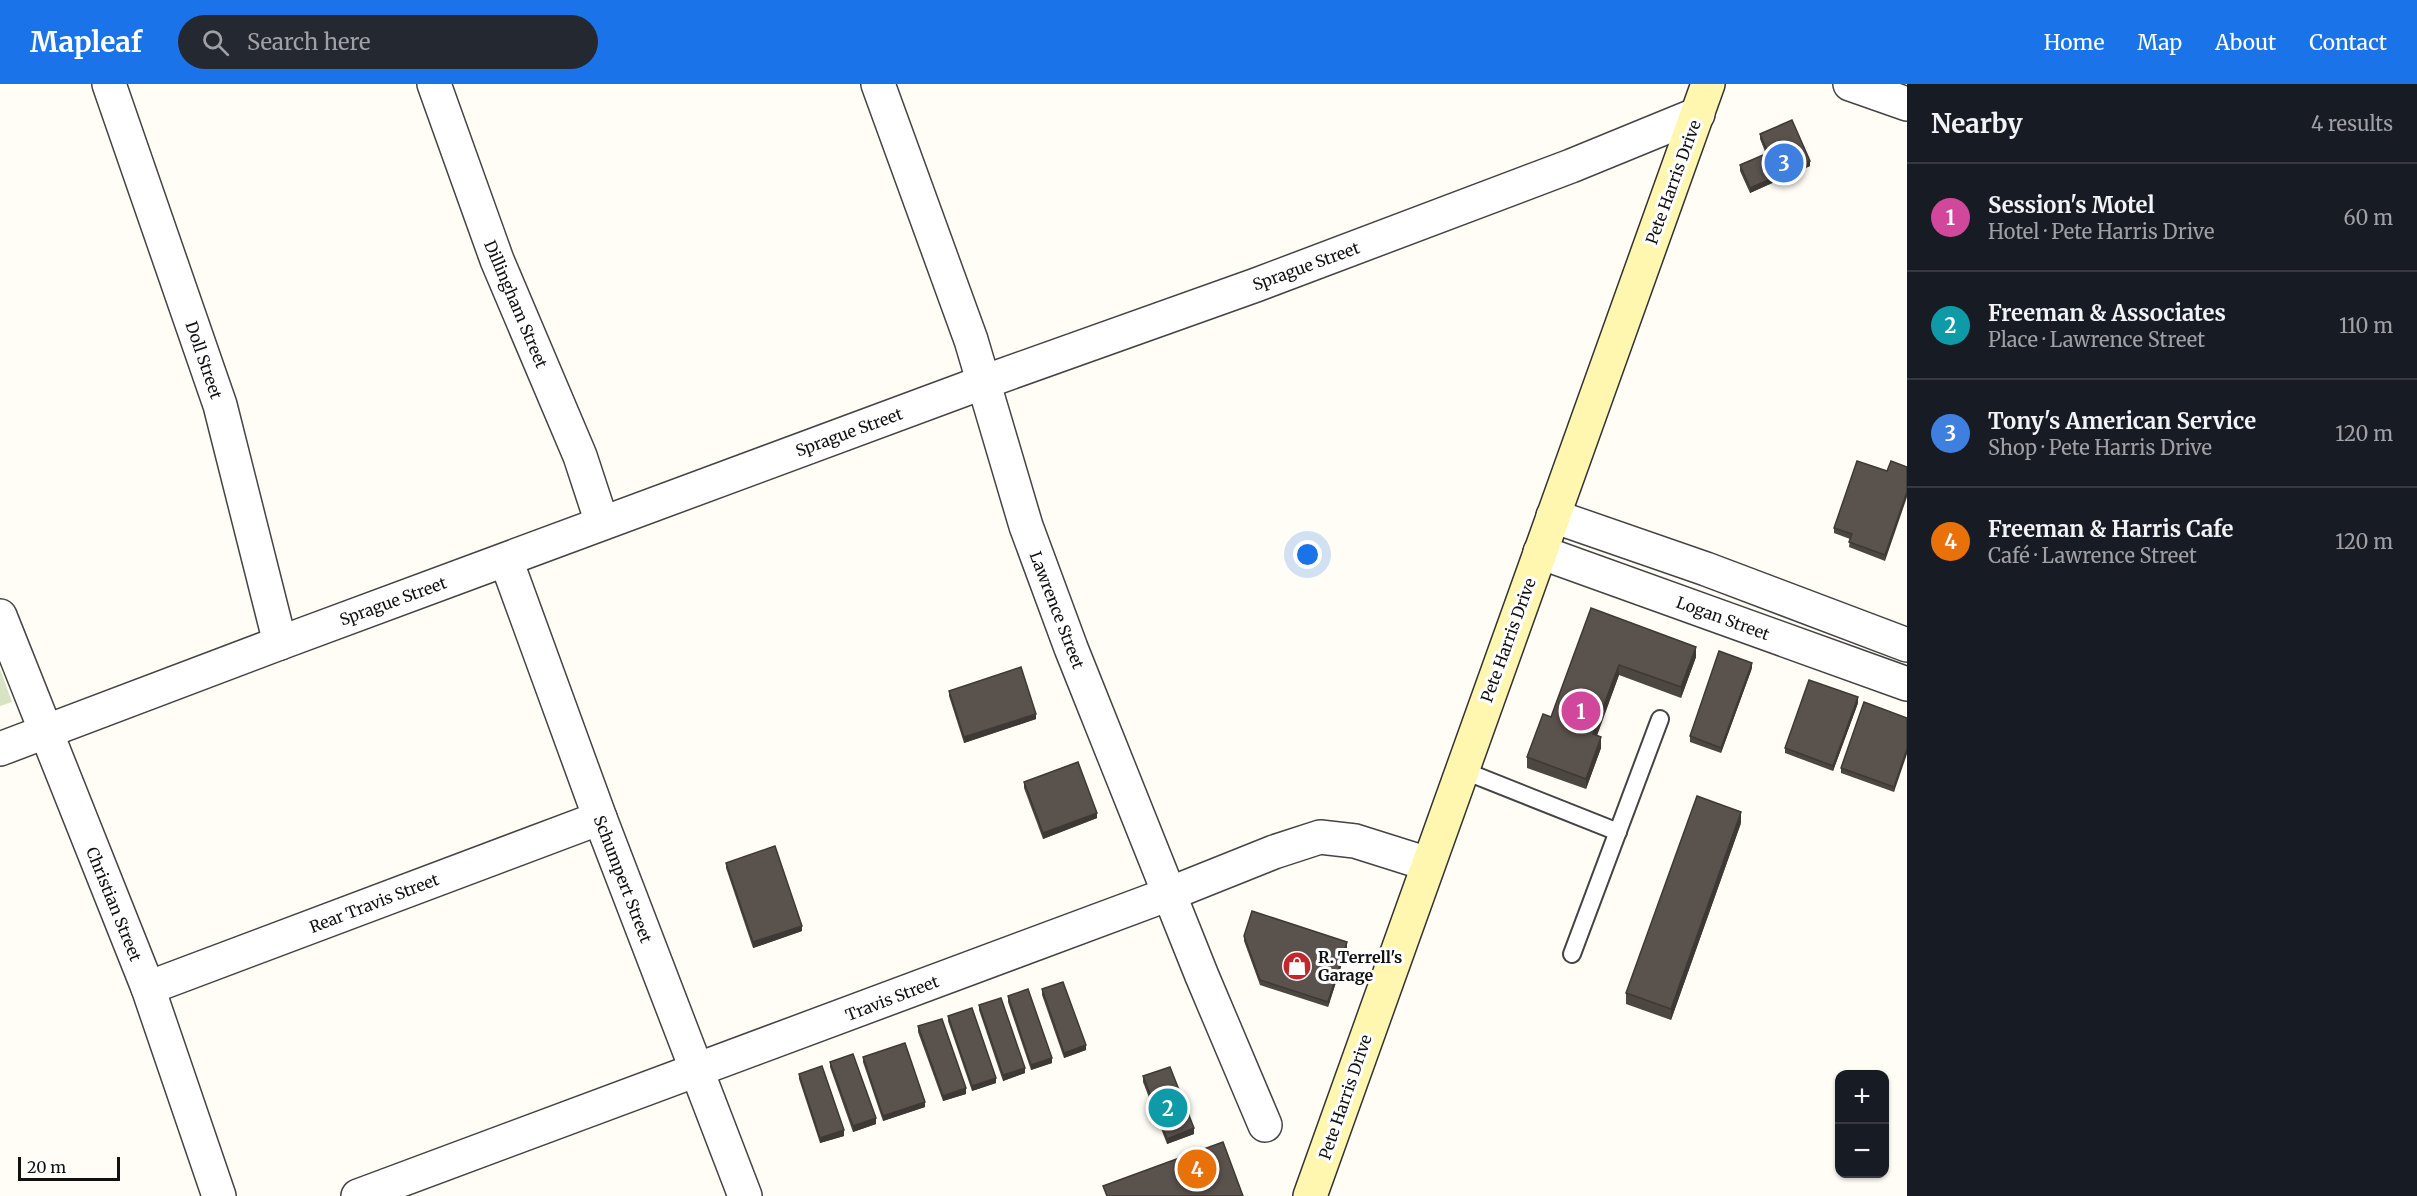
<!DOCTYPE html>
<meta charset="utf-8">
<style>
body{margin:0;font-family:Merriweather,serif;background:#242831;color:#f1f3f6}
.controls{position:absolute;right:18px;bottom:18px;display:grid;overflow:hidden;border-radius:12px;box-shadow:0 2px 4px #0004}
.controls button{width:54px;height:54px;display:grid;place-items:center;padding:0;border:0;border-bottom:2px solid #363941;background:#171b24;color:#f1f3f6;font:30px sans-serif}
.scale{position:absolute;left:18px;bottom:15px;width:102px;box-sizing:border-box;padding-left:6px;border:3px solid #111;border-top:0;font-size:16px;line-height:21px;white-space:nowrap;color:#111;-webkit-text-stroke:4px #fff;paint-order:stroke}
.you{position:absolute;left:1308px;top:471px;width:21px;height:21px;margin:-15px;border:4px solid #fff;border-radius:50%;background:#1a73e8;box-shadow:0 0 0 9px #1a73e833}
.badge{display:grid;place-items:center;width:39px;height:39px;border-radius:50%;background:#1a73e8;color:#fff;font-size:20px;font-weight:700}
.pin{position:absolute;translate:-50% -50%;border:3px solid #fff;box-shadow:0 2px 6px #0006}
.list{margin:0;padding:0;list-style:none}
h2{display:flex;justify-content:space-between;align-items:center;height:78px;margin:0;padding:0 24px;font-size:26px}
h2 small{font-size:20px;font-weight:400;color:#9ea1a6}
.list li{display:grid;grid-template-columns:39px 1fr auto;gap:18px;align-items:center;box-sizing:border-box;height:108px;padding:0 24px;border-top:2px solid #363941}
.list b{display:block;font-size:22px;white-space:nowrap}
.list p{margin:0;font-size:20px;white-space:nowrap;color:#9ea1a6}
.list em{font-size:20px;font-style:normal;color:#9ea1a6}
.icon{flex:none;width:33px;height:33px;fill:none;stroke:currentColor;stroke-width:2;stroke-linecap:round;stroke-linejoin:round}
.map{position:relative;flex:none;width:1907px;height:1112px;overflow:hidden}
header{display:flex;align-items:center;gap:36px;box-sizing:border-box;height:84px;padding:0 30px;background:#1a73e8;color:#fff}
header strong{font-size:28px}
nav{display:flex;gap:33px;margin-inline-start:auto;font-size:21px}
.search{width:420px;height:54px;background:#242831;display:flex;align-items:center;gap:15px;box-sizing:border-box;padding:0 21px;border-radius:33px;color:#9ea1a6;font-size:22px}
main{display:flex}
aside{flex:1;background:#171b24}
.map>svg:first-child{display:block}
.cemetery{fill:#d9e3c4}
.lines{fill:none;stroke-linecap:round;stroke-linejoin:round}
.service-casing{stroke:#444;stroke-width:20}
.minor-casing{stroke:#444;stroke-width:36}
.secondary-casing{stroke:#333;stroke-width:36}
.service{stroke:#fff;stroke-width:16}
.minor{stroke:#fff;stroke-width:33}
.secondary{stroke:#fff6b0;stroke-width:33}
.wall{fill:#4d4742}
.shaded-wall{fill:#3f3936}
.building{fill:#5a524d;stroke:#3f3936;stroke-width:1.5}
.labels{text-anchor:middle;stroke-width:6;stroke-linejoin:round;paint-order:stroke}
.street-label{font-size:16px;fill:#111;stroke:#fff}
.poi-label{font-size:16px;font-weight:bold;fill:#111;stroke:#fff;text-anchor:start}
</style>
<header>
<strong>Mapleaf</strong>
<div class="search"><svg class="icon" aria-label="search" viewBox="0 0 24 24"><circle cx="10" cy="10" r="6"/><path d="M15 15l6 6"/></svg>Search here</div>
<nav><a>Home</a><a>Map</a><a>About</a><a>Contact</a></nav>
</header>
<main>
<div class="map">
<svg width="1907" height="1112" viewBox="0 0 1907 1112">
<rect width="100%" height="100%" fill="#fffdf5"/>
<polygon class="cemetery" points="0,585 12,618 0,622"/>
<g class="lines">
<g class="service-casing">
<g id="service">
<polyline points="1462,686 1618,748"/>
<polyline points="1572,870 1660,635"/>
</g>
</g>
<g class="minor-casing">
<g id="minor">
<polyline points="109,0 220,321 280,559"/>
<polyline points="434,0 497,176 580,372 602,439"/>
<polyline points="878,0 971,256 1026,442 1071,564 1202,892 1265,1041"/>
<polyline points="1850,0 1907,20"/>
<polyline points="1553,432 1706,485 1907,561"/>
<polyline points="1540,468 1907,600"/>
<polyline points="506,476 600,734 745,1112"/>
<polyline points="0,532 148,904 219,1112"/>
<polyline points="0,665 280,559 984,298 1256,201 1571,82 1698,30"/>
<polyline points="148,904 600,734"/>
<polyline points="358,1112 1169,810 1274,768 1320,753 1355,757 1428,780"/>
</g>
</g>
<g class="secondary-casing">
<polyline id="secondary" points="1310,1112 1708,0"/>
</g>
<use href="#service" class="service"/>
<use href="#minor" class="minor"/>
<use href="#secondary" class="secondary"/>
</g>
<g class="wall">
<polygon points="1760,50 1810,82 1750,109 1740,87 1740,81 1766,70 1760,55"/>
<polygon points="1887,387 1885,477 1849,463 1850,455 1834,449 1834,444"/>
<polygon points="1591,524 1696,573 1681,614 1619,591 1597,652 1601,664 1586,705 1527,684 1527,673 1551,633"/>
<polygon points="1752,584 1721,669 1690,658 1690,652"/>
<polygon points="949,607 1036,635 964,659 949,612"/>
<polygon points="1858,619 1833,687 1785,669 1785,664"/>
<polygon points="1907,634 1894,708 1841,689 1841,684"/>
<polygon points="1024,698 1097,734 1043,755 1024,704"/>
<polygon points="1741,739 1671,936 1626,920 1626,909"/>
<polygon points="726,779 802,847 753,864 726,784"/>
<polygon points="1244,852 1347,864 1328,923 1260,901 1244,857"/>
<polygon points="1042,905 1086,966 1064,974 1042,911"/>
<polygon points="1008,912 1052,979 1031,986 1008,918"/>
<polygon points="979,921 1025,989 1003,997 979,926"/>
<polygon points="948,932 996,999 972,1007 948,937"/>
<polygon points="918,942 966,1010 943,1017 918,948"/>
<polygon points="863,973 925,1023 883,1037 863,978"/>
<polygon points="830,978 876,1040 853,1048 830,983"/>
<polygon points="799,990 844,1052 820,1059 799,995"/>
<polygon points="1143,992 1194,1050 1167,1060 1143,998"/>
</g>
<g class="shaded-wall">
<polygon points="1810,77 1810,82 1750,109 1750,104"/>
<polygon points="1907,408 1907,413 1885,477 1885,471"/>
<polygon points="1696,563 1696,573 1681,614 1681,603"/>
<polygon points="1752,579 1752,584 1721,669 1721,664"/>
<polygon points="1619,581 1619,591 1593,661 1593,650"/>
<polygon points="1858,613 1858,619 1833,687 1833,682"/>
<polygon points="1036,630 1036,635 964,659 964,653"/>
<polygon points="1601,653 1601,664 1586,705 1586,695"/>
<polygon points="1907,665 1907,670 1894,708 1894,703"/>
<polygon points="1741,728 1741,739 1671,936 1671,925"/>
<polygon points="1097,729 1097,734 1043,755 1043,749"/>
<polygon points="802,842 802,847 753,864 753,858"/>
<polygon points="1347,858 1347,864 1328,923 1328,918"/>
<polygon points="1086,961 1086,966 1064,974 1064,969"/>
<polygon points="1052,974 1052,979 1031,986 1031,981"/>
<polygon points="1025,984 1025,989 1003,997 1003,991"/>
<polygon points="996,994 996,999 972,1007 972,1002"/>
<polygon points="966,1004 966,1010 943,1017 943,1012"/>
<polygon points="925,1018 925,1023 883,1037 883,1032"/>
<polygon points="876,1034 876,1040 853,1048 853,1042"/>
<polygon points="1194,1044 1194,1050 1167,1060 1167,1055"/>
<polygon points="844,1046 844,1052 820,1059 820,1054"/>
</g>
<g class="building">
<polygon points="1792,36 1810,77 1750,104 1740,81 1768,69 1760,50"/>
<polygon points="1857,377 1887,387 1891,377 1907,383 1907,408 1885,471 1849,458 1852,450 1834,444"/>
<polygon points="1591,524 1696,563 1681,603 1619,581 1593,650 1601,653 1586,695 1527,673 1543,630 1551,633"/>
<polygon points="1719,567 1752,579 1721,664 1690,652"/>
<polygon points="1021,583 1036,630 964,653 949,607"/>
<polygon points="1809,596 1858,613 1833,682 1785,664"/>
<polygon points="1864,618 1907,634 1907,665 1894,703 1841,684"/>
<polygon points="1078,678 1097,729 1043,749 1024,698"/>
<polygon points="1697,712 1741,728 1671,925 1626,909"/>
<polygon points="775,762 802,842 753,858 726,779"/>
<polygon points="1252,827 1347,858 1328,918 1260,896 1244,852"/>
<polygon points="1063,898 1086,961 1064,969 1042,905"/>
<polygon points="1028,905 1052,974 1031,981 1008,912"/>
<polygon points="1001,914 1025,984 1003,991 979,921"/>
<polygon points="972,924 996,994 972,1002 948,932"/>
<polygon points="942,935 966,1004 943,1012 918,942"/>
<polygon points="905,959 925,1018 883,1032 863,973"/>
<polygon points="853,970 876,1034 853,1042 830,978"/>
<polygon points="822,982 844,1046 820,1054 799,990"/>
<polygon points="1170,983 1194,1044 1167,1055 1143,992"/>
<polygon points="1223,1058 1243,1112 1107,1112 1103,1102"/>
</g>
<defs>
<g id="shop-disc" transform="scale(1.5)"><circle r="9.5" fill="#c4262e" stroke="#fff"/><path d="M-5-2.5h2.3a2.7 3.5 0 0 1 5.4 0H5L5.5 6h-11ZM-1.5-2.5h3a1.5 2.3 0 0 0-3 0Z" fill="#fff"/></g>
</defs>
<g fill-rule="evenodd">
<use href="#shop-disc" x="1297" y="882"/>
</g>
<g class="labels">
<g class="street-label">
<text transform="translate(1673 98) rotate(-70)" y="6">Pete Harris Drive</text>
<text transform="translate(1306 182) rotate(-20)" y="6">Sprague Street</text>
<text transform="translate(516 220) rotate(67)" y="6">Dillingham Street</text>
<text transform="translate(204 276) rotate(71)" y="6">Doll Street</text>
<text transform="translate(849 348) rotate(-20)" y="6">Sprague Street</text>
<text transform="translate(393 517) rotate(-20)" y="6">Sprague Street</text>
<text transform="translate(1057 526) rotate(69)" y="6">Lawrence Street</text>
<text transform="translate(1723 534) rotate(20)" y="6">Logan Street</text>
<text transform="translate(1508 556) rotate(-70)" y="6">Pete Harris Drive</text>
<text transform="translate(623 795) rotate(69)" y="6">Schumpert Street</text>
<text transform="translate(374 819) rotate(-21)" y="6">Rear Travis Street</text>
<text transform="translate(114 820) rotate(68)" y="6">Christian Street</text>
<text transform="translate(892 914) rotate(-21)" y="6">Travis Street</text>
<text transform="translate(1345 1013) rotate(-71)" y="6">Pete Harris Drive</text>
</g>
<g class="poi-label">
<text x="1318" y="879">R. Terrell's<tspan x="1318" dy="18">Garage</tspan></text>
</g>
</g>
</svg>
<div class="controls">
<button>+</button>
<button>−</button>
</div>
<div class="scale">20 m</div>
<div class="you"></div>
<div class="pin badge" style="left:1581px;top:627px;background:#d1479c">1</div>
<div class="pin badge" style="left:1168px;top:1024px;background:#0f9aa8">2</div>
<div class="pin badge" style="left:1784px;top:79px;background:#3f7fe0">3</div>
<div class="pin badge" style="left:1197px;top:1085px;background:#e8710a">4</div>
</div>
<aside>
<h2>Nearby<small>4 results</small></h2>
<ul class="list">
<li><span class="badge" style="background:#d1479c">1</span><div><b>Session's Motel</b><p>Hotel · Pete Harris Drive</p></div><em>60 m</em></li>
<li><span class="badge" style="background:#0f9aa8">2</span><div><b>Freeman &amp; Associates</b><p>Place · Lawrence Street</p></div><em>110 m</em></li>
<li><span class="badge" style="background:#3f7fe0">3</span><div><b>Tony's American Service</b><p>Shop · Pete Harris Drive</p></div><em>120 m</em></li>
<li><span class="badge" style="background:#e8710a">4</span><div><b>Freeman &amp; Harris Cafe</b><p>Café · Lawrence Street</p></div><em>120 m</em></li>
</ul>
</aside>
</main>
